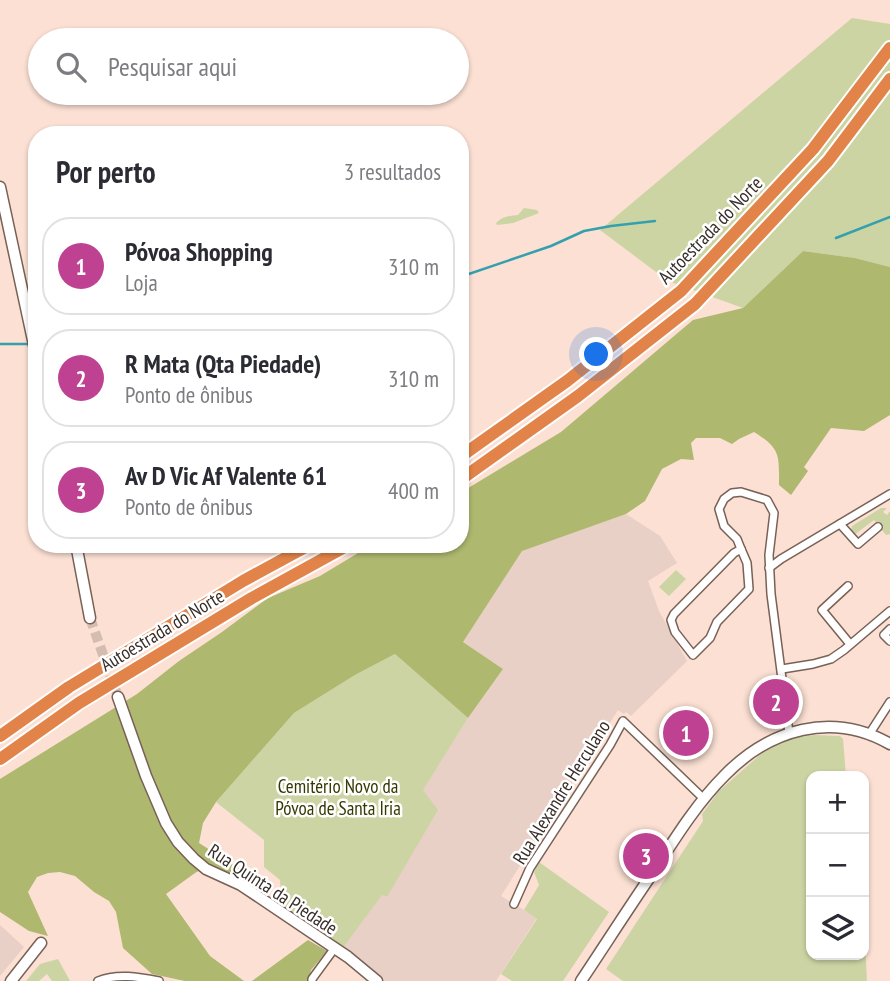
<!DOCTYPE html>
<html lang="pt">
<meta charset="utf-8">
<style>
body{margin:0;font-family:"PT Sans Narrow",sans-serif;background:#f2f2f3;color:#2b2b33}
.controls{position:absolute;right:21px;bottom:21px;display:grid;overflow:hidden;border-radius:14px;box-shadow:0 2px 5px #0004}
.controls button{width:63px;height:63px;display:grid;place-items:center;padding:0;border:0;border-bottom:2px solid #e1e1e2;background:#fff;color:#2b2b33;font:35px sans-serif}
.you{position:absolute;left:597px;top:355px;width:24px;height:24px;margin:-18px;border:5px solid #fff;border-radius:50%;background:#1a73e8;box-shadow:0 0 0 10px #1a73e833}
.badge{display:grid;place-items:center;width:46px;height:46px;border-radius:50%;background:#be4291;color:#fff;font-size:23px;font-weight:700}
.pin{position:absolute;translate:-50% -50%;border:4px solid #fff;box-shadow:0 2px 7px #0006}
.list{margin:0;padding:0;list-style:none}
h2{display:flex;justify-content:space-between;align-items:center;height:91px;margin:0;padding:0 28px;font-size:30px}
h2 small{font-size:23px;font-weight:400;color:#7c7c81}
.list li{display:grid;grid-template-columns:46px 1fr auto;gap:21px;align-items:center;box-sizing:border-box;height:98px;margin:0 14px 14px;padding:0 14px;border:2px solid #e1e1e2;border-radius:28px}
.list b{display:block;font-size:26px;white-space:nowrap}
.list p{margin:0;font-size:23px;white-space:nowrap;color:#7c7c81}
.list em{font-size:23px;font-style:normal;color:#7c7c81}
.icon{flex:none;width:38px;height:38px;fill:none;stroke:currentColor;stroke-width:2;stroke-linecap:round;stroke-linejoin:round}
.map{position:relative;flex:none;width:890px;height:981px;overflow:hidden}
.search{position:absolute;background:#fff;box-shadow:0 2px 5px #0004;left:28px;top:28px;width:441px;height:77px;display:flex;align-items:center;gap:18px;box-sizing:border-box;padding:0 24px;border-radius:38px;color:#7c7c81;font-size:26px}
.panel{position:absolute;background:#fff;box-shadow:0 2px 5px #0004;left:28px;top:126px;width:441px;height:427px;border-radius:28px}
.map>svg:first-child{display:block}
.industrial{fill:#e8d0c6}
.green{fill:#cdd4a4}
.forest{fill:#afb86f}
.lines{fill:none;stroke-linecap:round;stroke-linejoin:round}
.stream{stroke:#34a0ae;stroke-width:2.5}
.secondary-tunnel{stroke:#d4bcb1;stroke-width:10;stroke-dasharray:10 5;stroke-linecap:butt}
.street-casing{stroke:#786156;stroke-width:10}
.secondary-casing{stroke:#786156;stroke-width:13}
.highway-casing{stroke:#fff;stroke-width:16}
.street{stroke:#fff;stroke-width:7}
.secondary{stroke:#fff;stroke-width:10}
.highway{stroke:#e28449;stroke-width:12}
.labels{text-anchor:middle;stroke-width:5;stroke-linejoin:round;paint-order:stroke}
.street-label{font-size:19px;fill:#382e29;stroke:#fff}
.park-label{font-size:19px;fill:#353a00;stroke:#fff}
</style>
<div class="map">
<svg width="890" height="981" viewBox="0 0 890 981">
<rect width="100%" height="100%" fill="#fbe0d3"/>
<g class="industrial">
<polygon points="626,514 660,536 677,563 648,581 659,611 687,661 631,716 626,712 624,714 618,710 501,896 537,918 496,981 384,981 343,948 382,894 386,897 422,790 468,718 503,669 463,642 522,550"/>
<polygon points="0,925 24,947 0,976"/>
</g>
<g class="green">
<polygon points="852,18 890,24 890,267 855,258 803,251 743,308 668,281 600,230"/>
<path d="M524,208L537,210L539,213L513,223L497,225L496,223C503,216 509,216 518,215Z"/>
<polygon points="881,508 887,508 883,512 887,515 890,511 890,534 886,535 874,520 854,535 851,530 852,526"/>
<polygon points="676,570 686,579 669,596 659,587"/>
<polygon points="395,654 468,718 423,790 438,810 387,897 382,895 343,948 282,906 280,880 264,867 264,840 216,802 294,713 355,675"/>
<polygon points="814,735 840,736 843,739 846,776 811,776 811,955 864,955 864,922 867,981 623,981 606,969 703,821 702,814 719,791 762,753 777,745 793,738"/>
<polygon points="539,862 609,912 563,981 512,981 501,974 537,919 524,910 539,885 534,872"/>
<polygon points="58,959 70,981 52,981 47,974 39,981 26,981 40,964"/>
</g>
<g class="forest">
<path d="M803,251L855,258L890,267V415L864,431L831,428L804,467L808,471L791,495L779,485C779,455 781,449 754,432L739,439L732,444L720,438H696L691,443L694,460L681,459L662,469L645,501L626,514L522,551L463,642L503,669L468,718L395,654L355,675L294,713L216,802L203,823L199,843L240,869L241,873L238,876L209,865L195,873L166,894L210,956L244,981H185L152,974L123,948L116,912L109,901L94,892L75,876L60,872L48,873L37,877L28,892L48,936L29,931L0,912V779L137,694L179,661L222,632L268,598L320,576L373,544H460V493L561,432L693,320L743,308Z"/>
<polygon points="308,940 327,951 311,970 309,981 252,981"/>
</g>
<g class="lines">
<g class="stream">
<polyline points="836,238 890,217"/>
<polyline points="460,277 551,246 584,231 611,226 655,221"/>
<polyline points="0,344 27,344"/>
</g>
<polyline class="secondary-tunnel" points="90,618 118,697"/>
<g class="street-casing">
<g id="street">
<polyline points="840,524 858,544 878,527"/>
<polyline points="741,549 737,539 724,526 719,509 724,499 732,493 741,492 767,500 774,513 769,555 771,594 789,733"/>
<polygon points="741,549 747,563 749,589 717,622 710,638 693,655 675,632 671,620 674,614 734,553"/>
<polyline points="769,568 781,559 890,494"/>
<polyline points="848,586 822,610 850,644"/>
<polyline points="890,629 884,635 890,641"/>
<polyline points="782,669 813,664 831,659 844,650 890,611"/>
<polyline points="870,733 890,702"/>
<polyline points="514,904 530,868 610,745 623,721 704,799"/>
<path d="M98,981C117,973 139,977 159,981"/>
<polyline points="312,981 312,979 334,949"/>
</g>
</g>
<g class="secondary-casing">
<g id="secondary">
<polyline points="0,187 37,359"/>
<polyline points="76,544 90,618"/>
<polyline points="118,697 146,776 166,823 178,842 194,859 206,869 241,885 348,957 377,981"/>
<polyline points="11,981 41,943"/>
<path d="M581,981C605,945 628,909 652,874C674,840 696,804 725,775C770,729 832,711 890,744"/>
</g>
</g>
<g class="highway-casing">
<g id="highway">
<polyline points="460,457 567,381 681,291 813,149 890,48"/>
<polyline points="460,480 578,396 695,304 828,161 890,79"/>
<polyline points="0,736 69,687 243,581 311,544"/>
<polyline points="0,759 79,703 252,598 350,544"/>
</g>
</g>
<use href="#street" class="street"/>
<use href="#secondary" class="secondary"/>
<use href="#highway" class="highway"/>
</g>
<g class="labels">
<g class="street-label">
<text transform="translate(710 230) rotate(-46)" y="7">Autoestrada do Norte</text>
<text transform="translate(162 630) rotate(-31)" y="7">Autoestrada do Norte</text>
<text transform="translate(561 792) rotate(-58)" y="7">Rua Alexandre Herculano</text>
<text transform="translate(273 889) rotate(33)" y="7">Rua Quinta da Piedade</text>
</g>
<g class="park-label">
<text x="338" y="793">Cemitério Novo da<tspan x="338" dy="22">Póvoa de Santa Iria</tspan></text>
</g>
</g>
</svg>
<div class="controls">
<button>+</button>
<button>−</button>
<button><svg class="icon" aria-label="layers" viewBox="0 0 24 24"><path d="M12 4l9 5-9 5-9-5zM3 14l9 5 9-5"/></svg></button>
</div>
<div class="you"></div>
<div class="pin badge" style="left:686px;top:733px">1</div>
<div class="pin badge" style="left:776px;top:702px">2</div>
<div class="pin badge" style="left:646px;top:856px">3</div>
<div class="search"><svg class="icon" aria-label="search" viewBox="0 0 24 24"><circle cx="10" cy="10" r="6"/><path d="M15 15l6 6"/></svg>Pesquisar aqui</div>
<section class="panel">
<h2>Por perto<small>3 resultados</small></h2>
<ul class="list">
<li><span class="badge">1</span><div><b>Póvoa Shopping</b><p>Loja</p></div><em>310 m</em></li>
<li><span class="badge">2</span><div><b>R Mata (Qta Piedade)</b><p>Ponto de ônibus</p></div><em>310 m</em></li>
<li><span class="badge">3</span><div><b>Av D Vic Af Valente 61</b><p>Ponto de ônibus</p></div><em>400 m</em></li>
</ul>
</section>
</div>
